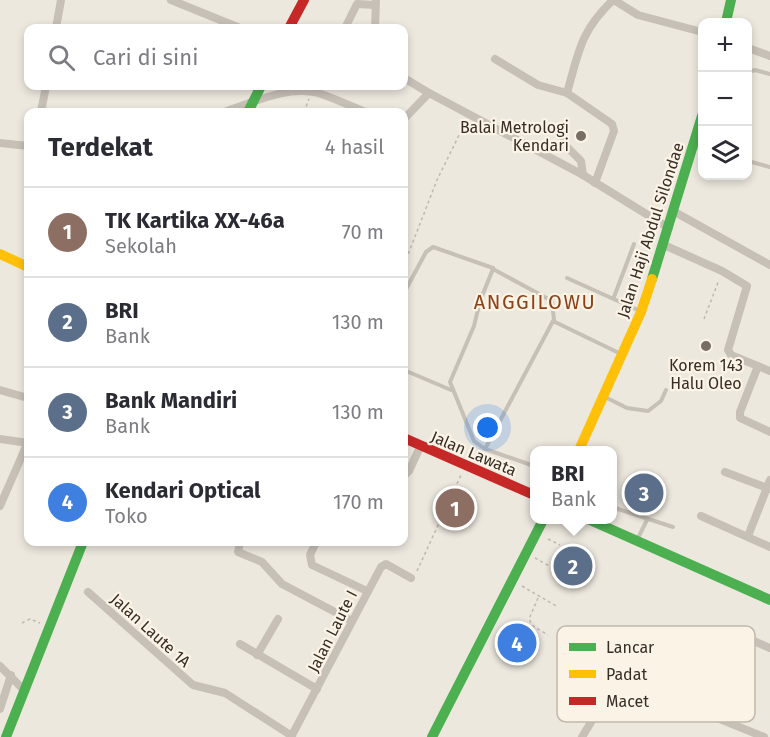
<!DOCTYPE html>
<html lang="id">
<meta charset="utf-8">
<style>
body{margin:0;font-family:"Fira Sans",sans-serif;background:#f2f2f3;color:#2b2b33}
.controls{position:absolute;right:18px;top:18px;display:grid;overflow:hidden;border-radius:12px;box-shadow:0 3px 9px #0003}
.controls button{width:54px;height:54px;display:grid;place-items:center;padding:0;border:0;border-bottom:2px solid #e1e1e2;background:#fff;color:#2b2b33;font:30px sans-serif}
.you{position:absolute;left:488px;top:428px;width:21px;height:21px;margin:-15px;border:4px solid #fff;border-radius:50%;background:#1a73e8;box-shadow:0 0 0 9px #1a73e833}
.badge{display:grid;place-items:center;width:39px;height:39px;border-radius:50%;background:#ea580c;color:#fff;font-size:20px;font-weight:700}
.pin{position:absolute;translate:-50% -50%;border:3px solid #fff;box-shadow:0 2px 6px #0006}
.popup{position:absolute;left:530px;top:446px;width:87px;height:78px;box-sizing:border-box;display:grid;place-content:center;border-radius:12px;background:#fff;filter:drop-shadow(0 2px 4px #0005);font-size:20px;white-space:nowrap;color:#7c7c81}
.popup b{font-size:22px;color:#2b2b33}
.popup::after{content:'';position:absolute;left:50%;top:100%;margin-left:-12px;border:12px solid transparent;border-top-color:#fff}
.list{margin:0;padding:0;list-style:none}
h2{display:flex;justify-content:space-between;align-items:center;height:78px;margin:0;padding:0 24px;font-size:26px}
h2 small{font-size:20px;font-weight:400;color:#7c7c81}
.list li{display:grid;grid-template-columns:39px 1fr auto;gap:18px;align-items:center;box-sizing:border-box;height:90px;padding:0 24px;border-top:2px solid #e1e1e2}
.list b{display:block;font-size:22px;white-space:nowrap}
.list p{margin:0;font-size:20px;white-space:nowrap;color:#7c7c81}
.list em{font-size:20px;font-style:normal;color:#7c7c81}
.icon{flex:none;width:33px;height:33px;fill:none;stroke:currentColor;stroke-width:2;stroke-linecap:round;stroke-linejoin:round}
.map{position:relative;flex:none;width:770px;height:737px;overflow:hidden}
.search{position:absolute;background:#fff;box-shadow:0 3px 9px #0003;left:24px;top:24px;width:384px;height:66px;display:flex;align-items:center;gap:15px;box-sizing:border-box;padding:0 21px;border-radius:12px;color:#7c7c81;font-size:22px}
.panel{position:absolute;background:#fff;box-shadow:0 3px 9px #0003;left:24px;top:108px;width:384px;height:438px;border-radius:12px}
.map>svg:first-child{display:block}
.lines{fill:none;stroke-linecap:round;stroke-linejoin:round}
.path{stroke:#beb8b0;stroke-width:1.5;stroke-dasharray:3 3;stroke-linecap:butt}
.lane{stroke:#c6c0b7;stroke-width:4}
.street{stroke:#c6c0b7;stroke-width:8}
.fast{stroke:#4caf50;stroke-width:10}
.slow{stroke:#ffc107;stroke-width:10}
.jam{stroke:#c62828;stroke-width:10}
.poi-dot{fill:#776e66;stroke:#fbf3e5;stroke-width:2}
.labels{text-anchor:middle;stroke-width:4.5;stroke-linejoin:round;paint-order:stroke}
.poi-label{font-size:16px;fill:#372d26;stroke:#fbf3e5;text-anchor:end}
.street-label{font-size:16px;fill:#372d26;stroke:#fbf3e5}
.quarter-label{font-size:20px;letter-spacing:1.5px;fill:#8c4218;stroke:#fbf3e5}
.key{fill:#fbf3e5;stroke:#c0b8ac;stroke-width:1.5}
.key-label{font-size:16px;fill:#372d26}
</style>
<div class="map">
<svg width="770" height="737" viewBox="0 0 770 737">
<rect width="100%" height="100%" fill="#ede8de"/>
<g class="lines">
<g class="path">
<polyline points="26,47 28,47"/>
<polyline points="304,112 309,99"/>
<polyline points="404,265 437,180 465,123"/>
<polyline points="704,319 719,280"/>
<polyline points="548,539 560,545"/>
<polyline points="535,558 553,568"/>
<polyline points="417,571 461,475"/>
<polyline points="522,586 558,607"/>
<polyline points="538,598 529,619 533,626 548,635"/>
<polyline points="22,623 30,619 40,623"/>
</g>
<g class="lane">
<polyline points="748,72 755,70 770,74"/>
<polyline points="748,161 770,167"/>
<polyline points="567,278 638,310"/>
<polyline points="404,293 426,252 433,247 493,268"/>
<polyline points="614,297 634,244"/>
<polyline points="404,370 451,390"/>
<polyline points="607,398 627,408 648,411 661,401 666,390"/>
<polyline points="485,449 553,321 619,353"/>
<polyline points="534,466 485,449 474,441 450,382 474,326 480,301 493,269 552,301 554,320"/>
<polyline points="612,507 673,527"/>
<polyline points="637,540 647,520"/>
</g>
<g class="street">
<polyline points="171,0 240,28"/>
<polyline points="614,0 638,15 702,32"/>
<polyline points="56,28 61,0"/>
<polyline points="345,28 357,4 375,5"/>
<polyline points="375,28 376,0"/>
<polyline points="748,48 770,56"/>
<polyline points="495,59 538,85 567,93 612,124 614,131 595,183"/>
<polyline points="404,78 429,93"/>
<path d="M567,93C579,51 580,32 613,0"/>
<polyline points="41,112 46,86"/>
<path d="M224,112C252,103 287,85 318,93C334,98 350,106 366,112"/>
<polyline points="404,119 429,93 583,175 669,228"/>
<polyline points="565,125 563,143 581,161 583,175"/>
<polyline points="0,143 28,146"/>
<polyline points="673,211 770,265"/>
<polyline points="664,245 722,271 747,286 728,350 731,355 770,371"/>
<polyline points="758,366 740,412 740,418 770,432"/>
<polyline points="0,390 28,398"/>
<polyline points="0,439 28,443"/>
<polyline points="725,472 770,489"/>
<polyline points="404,476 409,471 420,447"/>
<polyline points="0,506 28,442"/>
<polyline points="701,516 770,547"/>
<polyline points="748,536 770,480"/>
<polyline points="240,542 238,552 262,562 282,584 352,621"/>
<polyline points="316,542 310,555 312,565 367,591"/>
<polyline points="88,592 193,685 225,693 292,736"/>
<polyline points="730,631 770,648"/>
<polyline points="240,644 317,689"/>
<polyline points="257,655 278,619"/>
<polyline points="0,666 25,691"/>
<polyline points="0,709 11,675"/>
<polyline points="291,737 381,567 386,564 411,578"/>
<polyline points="582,737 616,681 621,679 764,737"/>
</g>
<g class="fast">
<polyline points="726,22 731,0"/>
<polyline points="248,112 261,86"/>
<polyline points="652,279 702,116"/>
<polyline points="590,520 770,600"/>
<polyline points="6,737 83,542"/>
<polyline points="432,737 543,520"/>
</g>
<g class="slow">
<polyline points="0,254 28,267"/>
<polyline points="579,450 641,312 652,279"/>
</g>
<g class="jam">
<polyline points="289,28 304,0"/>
<polyline points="404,438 534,495"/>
</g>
</g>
<g class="poi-dot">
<circle cx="581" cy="136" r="6"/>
<circle cx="706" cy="346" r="6"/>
</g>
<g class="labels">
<g class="poi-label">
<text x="569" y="133">Balai Metrologi<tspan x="569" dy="18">Kendari</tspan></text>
<text x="706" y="371" text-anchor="middle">Korem 143<tspan x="706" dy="18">Halu Oleo</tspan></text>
</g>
<g class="street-label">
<text transform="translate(650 230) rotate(-72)" y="6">Jalan Haji Abdul Silondae</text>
<text transform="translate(474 453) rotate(23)" y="6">Jalan Lawata</text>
<text transform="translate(151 630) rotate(42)" y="6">Jalan Laute 1A</text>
<text transform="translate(332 631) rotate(-63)" y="6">Jalan Laute I</text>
</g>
<g class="quarter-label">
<text x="535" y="309">ANGGILOWU</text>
</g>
</g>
<rect x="557" y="626" width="198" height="96" rx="9" class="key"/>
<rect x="569" y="643" width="27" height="8" fill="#4caf50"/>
<rect x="569" y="670" width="27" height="8" fill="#ffc107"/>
<rect x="569" y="697" width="27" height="8" fill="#c62828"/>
<g class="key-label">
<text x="606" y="653">Lancar</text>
<text x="606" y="680">Padat</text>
<text x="606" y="707">Macet</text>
</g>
</svg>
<div class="controls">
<button>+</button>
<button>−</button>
<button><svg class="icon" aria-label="layers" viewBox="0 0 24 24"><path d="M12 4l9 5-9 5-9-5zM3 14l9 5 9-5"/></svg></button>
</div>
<div class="you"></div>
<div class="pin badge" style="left:455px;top:508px;background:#8d6e63">1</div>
<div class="pin badge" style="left:573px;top:566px;background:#5c6f8a">2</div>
<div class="popup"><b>BRI</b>Bank</div>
<div class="pin badge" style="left:644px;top:493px;background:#5c6f8a">3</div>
<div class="pin badge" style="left:517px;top:643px;background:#3f7fe0">4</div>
<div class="search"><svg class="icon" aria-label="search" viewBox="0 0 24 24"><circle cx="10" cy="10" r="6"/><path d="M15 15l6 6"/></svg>Cari di sini</div>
<section class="panel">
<h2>Terdekat<small>4 hasil</small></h2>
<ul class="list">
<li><span class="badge" style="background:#8d6e63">1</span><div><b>TK Kartika XX-46a</b><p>Sekolah</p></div><em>70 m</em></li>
<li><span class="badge" style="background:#5c6f8a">2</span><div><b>BRI</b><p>Bank</p></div><em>130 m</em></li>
<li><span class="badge" style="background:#5c6f8a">3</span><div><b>Bank Mandiri</b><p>Bank</p></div><em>130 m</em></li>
<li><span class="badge" style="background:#3f7fe0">4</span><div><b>Kendari Optical</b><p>Toko</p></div><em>170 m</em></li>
</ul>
</section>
</div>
